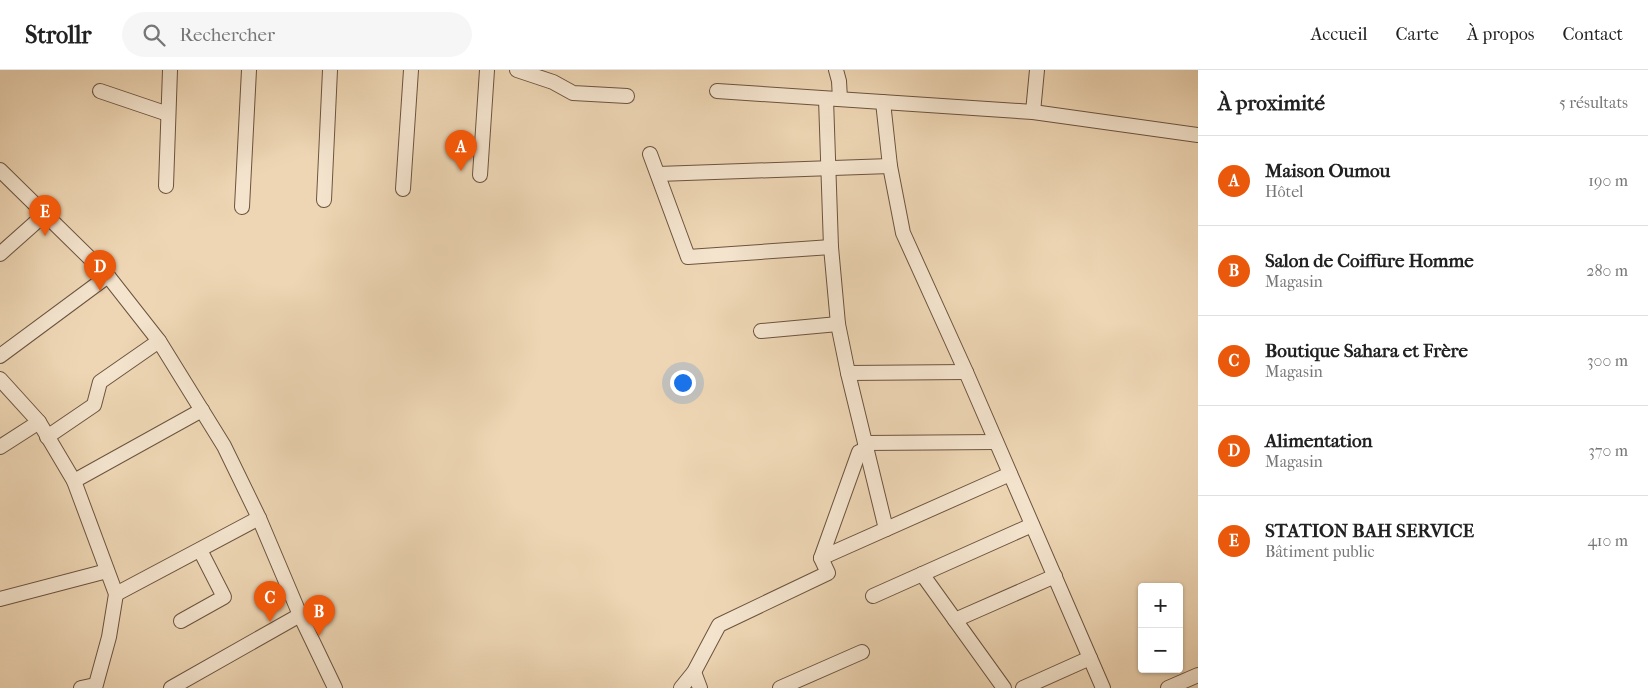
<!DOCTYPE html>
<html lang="fr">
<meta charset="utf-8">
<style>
body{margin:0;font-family:"IM FELL French Canon",serif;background:#f6f6f6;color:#222}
.controls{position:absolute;right:15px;bottom:15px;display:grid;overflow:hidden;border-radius:5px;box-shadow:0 1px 4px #0004}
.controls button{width:45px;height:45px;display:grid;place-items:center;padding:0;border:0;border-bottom:1px solid #e0e0e0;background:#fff;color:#222;font:25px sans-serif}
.you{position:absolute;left:682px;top:312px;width:18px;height:18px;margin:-12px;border:4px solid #fff;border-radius:50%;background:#1a73e8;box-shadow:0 0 0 8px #1a73e833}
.badge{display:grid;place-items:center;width:32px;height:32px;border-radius:50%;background:#ea580c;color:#fff;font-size:16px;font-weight:700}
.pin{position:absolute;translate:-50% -41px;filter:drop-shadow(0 1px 2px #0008)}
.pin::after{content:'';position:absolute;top:26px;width:18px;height:15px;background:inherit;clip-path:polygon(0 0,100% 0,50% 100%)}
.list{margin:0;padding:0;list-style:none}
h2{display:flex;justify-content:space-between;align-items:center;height:65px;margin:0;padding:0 20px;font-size:21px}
h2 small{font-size:16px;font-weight:400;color:#767676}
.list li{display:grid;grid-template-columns:32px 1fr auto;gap:15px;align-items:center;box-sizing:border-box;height:90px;padding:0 20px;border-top:1px solid #e0e0e0}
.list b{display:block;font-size:19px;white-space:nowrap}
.list p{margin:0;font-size:16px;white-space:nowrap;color:#767676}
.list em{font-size:16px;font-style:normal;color:#767676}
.icon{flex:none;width:28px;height:28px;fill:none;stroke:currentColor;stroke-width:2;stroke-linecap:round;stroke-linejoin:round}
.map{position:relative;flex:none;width:1198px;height:618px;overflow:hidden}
header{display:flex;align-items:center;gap:30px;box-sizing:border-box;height:70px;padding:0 25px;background:#fff;border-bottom:1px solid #e0e0e0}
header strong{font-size:24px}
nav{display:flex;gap:28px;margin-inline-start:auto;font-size:18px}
.search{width:350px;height:45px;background:#f6f6f6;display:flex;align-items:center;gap:12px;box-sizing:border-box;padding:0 18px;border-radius:28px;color:#767676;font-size:19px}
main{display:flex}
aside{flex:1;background:#fff}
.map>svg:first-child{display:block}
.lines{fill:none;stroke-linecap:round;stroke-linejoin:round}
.minor-casing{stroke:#6c543e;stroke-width:16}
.minor{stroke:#f4e4ce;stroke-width:14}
</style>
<header>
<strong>Strollr</strong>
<div class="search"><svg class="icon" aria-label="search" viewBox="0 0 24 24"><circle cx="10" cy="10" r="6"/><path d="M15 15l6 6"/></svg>Rechercher</div>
<nav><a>Accueil</a><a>Carte</a><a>À propos</a><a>Contact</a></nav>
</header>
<main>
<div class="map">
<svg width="1198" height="618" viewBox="0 0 1198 618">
<rect width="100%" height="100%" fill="#eed6b4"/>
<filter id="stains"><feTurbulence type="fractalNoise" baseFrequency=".004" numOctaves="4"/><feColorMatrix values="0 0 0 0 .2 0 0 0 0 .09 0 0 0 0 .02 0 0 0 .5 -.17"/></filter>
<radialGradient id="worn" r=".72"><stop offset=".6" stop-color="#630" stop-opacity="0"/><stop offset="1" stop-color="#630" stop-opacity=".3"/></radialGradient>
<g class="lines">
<g class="minor-casing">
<g id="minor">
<polyline points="517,0 553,12 573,23 627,26"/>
<polyline points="836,0 839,11 840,29"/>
<polyline points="100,21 168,44"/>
<polyline points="717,21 1033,42 1198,65"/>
<polyline points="826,29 831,177 838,254 848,303 886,459"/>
<polyline points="883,32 890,96 903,163 966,302 1103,618"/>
<polyline points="1033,42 1037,0"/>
<polyline points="650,84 688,187 831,177"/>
<polyline points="0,100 108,206 159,271 224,376 259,448 300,545 335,618"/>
<polyline points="658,104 890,96"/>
<polyline points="480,105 487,0"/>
<polyline points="166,116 170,0"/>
<polyline points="403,119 411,0"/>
<polyline points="324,130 330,0"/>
<polyline points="242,137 249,0"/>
<polyline points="0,184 45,144"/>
<polyline points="761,261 838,254"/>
<polyline points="0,286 108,206"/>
<polyline points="848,303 966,302"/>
<polyline points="0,309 39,352 74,411 116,524 109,567 95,618"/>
<polyline points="47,367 94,335 100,312 159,271"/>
<polyline points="865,373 996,372"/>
<polyline points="0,377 39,352"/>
<polyline points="74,411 202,340"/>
<polyline points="821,488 1010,404"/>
<polyline points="922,504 1004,618"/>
<polyline points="116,524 259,448"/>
<polyline points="873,526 1032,455"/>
<polyline points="0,529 107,501"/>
<polyline points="955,550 1055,506"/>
<polyline points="181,551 224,527 200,480"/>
<polyline points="694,602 700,618"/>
<polyline points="81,618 95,615"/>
<polyline points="171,618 300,545"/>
<polyline points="681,618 694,602 719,555 828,503 821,488 859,382 867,379"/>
<polyline points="780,618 862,582"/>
<polyline points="1023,618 1090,588"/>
<polyline points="1168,618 1198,605"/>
</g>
</g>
<use href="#minor" class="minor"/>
</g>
<rect width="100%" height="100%" filter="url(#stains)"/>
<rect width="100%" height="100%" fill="url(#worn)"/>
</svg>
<div class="controls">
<button>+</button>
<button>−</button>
</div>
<div class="you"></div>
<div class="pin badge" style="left:461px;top:101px">A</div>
<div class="pin badge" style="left:319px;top:566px">B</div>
<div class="pin badge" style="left:270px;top:552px">C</div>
<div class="pin badge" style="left:100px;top:221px">D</div>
<div class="pin badge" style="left:45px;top:166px">E</div>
</div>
<aside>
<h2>À proximité<small>5 résultats</small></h2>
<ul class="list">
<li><span class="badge">A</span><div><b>Maison Oumou</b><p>Hôtel</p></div><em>190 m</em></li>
<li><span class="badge">B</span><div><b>Salon de Coiffure Homme</b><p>Magasin</p></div><em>280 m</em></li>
<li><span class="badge">C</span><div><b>Boutique Sahara et Frère</b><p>Magasin</p></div><em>300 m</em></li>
<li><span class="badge">D</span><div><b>Alimentation</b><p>Magasin</p></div><em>370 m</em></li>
<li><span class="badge">E</span><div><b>STATION BAH SERVICE</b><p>Bâtiment public</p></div><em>410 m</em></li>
</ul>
</aside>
</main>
